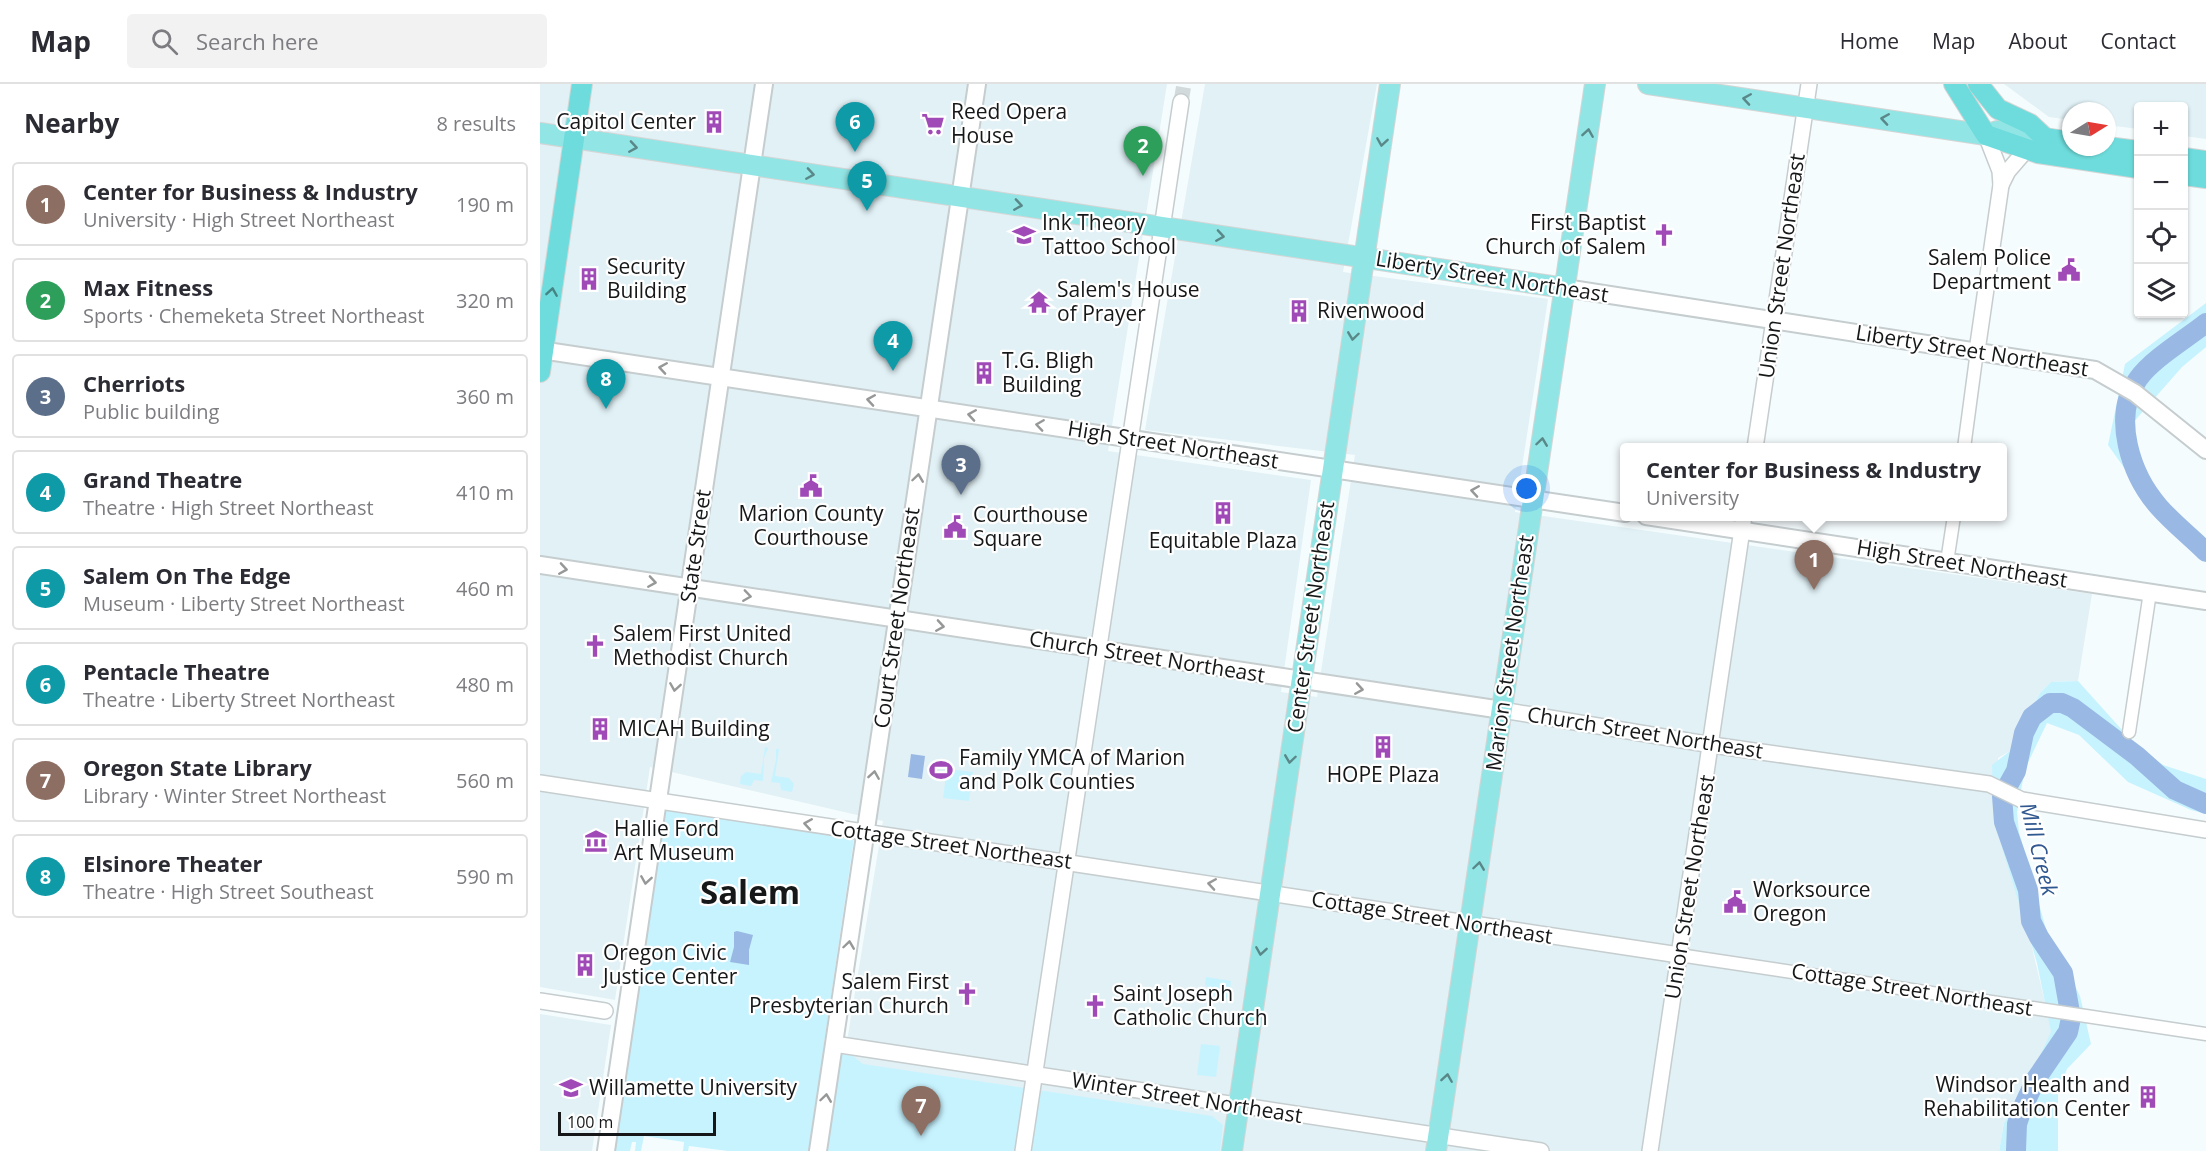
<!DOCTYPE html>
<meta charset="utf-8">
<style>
body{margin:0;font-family:"Open Sans",sans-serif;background:#f2f2f3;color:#2b2b33}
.controls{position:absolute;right:18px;top:18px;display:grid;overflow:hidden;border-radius:6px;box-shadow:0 2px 4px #0004}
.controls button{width:54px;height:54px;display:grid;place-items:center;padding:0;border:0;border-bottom:2px solid #e1e1e2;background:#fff;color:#2b2b33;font:30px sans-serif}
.compass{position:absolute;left:1522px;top:18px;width:54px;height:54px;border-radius:50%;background:#fff;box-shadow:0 2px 4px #0004;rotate:79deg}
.scale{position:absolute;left:18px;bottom:15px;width:158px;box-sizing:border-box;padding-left:6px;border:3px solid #151718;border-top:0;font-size:16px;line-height:21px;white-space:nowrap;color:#151718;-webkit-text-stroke:4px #fff;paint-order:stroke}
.you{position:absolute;left:987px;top:405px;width:21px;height:21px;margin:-15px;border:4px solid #fff;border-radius:50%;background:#1a73e8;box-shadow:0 0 0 9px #1a73e833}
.badge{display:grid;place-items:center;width:39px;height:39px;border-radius:50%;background:#ea580c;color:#fff;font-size:20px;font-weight:700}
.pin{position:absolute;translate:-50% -50px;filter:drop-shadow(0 2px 3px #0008)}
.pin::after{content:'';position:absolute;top:32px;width:21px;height:18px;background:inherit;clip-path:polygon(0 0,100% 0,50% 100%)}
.popup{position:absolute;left:1080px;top:359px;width:387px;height:78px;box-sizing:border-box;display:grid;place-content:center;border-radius:6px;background:#fff;filter:drop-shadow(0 2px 4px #0005);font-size:20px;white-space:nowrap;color:#7c7c81}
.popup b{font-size:22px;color:#2b2b33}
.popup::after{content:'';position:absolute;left:50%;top:100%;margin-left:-12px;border:12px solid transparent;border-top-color:#fff}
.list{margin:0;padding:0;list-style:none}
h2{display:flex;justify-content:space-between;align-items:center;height:78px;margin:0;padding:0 24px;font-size:26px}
h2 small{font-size:20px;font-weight:400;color:#7c7c81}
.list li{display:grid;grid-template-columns:39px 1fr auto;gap:18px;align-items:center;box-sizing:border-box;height:84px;margin:0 12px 12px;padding:0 12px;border:2px solid #e1e1e2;border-radius:6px}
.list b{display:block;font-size:22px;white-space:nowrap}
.list p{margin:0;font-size:20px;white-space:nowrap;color:#7c7c81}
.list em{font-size:20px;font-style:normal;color:#7c7c81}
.icon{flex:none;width:33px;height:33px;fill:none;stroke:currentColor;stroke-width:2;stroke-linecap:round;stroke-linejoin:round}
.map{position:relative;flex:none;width:1666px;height:1067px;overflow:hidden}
header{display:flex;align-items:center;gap:36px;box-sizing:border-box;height:84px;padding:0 30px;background:#fff;border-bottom:2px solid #e1e1e2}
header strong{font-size:28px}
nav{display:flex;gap:33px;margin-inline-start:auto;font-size:21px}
.search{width:420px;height:54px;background:#f2f2f3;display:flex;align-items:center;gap:15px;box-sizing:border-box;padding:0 21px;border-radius:6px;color:#7c7c81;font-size:22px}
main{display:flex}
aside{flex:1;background:#fff}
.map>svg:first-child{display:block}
.built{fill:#e1f1f6}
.green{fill:#c7f3ff}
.water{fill:#99b8e4}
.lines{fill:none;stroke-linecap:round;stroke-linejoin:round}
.river{stroke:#99b8e4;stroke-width:20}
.tertiary-tunnel{stroke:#d3dadc;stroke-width:15;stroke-dasharray:15 8;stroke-linecap:butt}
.minor-casing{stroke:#c6cdcf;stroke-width:15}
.tertiary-casing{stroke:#c6cdcf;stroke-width:18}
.secondary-casing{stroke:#c6cdcf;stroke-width:20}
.primary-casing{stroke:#d5d5d5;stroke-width:22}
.trunk-casing{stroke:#d5d5d5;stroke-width:22}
.minor{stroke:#fff;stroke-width:12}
.tertiary{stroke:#fff;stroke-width:15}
.secondary{stroke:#fff;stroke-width:16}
.primary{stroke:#92e5e5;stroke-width:20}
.trunk{stroke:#6edcdc;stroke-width:20}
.oneway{stroke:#5a8889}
.oneway2{stroke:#468384}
.oneway3{stroke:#969797}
.labels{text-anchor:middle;stroke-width:4.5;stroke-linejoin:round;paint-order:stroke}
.poi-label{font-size:21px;fill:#151718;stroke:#fff;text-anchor:start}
.street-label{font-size:21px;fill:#151718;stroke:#fff}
.water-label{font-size:22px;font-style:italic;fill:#305890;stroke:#fff}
.town-label{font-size:33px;font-weight:bold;fill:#151718;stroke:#fff}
</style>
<header>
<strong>Map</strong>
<div class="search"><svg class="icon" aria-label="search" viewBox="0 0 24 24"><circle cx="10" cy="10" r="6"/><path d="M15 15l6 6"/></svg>Search here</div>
<nav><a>Home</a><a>Map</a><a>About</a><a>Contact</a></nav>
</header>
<main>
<aside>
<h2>Nearby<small>8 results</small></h2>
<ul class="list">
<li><span class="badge" style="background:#8d6e63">1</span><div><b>Center for Business &amp; Industry</b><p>University · High Street Northeast</p></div><em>190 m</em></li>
<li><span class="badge" style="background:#2e9e5b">2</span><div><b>Max Fitness</b><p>Sports · Chemeketa Street Northeast</p></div><em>320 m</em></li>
<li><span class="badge" style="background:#5c6f8a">3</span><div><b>Cherriots</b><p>Public building</p></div><em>360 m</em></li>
<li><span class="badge" style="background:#0f9aa8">4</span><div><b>Grand Theatre</b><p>Theatre · High Street Northeast</p></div><em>410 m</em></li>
<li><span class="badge" style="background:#0f9aa8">5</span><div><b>Salem On The Edge</b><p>Museum · Liberty Street Northeast</p></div><em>460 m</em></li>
<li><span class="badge" style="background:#0f9aa8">6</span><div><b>Pentacle Theatre</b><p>Theatre · Liberty Street Northeast</p></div><em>480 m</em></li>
<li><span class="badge" style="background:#8d6e63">7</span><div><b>Oregon State Library</b><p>Library · Winter Street Northeast</p></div><em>560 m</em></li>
<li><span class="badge" style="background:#0f9aa8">8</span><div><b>Elsinore Theater</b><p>Theatre · High Street Southeast</p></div><em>590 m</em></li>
</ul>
</aside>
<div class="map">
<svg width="1666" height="1067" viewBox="0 0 1666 1067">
<rect width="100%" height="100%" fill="#f5fcfe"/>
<g class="built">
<polygon points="0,0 627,0 568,367 771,396 741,608 777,613 815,371 605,346 665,0 837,0 803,188 1008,215 975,428 1552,510 1538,597 1511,598 1500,609 1470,667 1458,674 1486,838 1512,948 1483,1008 1464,1039 1459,1067 289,1067 343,737 110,683 75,916 0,903"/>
<polygon points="1464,0 1666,0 1666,55 1644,52 1644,22 1598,22 1598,45 1567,41 1567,27 1531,27 1531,36 1509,33"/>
<polygon points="0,930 71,941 52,1067 0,1067"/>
</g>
<g class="green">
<path d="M1666,219V263L1642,283L1591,341C1598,392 1632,426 1666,463V476L1621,436L1568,361L1585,280Z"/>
<polygon points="1538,597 1592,657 1623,681 1666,695 1666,730 1651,726 1588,698 1539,651 1507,639 1485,685 1477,728 1479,748 1506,845 1540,912 1551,960 1527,985 1518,1011 1518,1067 1459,1067 1464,1039 1483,1008 1511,948 1497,879 1454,737 1452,681 1470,667 1500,609 1511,598"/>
<polygon points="225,663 228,664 224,674 223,697 214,696 211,702 200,700 201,692 206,688 221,690"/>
<polygon points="236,665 239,665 235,692 249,694 254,700 252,708 241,706 240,699 231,698 236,676"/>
<polygon points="407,685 433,688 429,717 403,714"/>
<polygon points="125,725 314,755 283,967 313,972 323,980 672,1032 683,1041 680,1067 188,1067 149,1062 148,1067 143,1067 144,1058 104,1052 101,1067 95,1067 96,1058 92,1058 90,1067 74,1067"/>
<polygon points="666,893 691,897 689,914 675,912 665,900"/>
<polygon points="661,960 680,962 676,993 657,991"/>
</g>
<g class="water">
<polygon points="371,670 385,672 382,695 368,693"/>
<polygon points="197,847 213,851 209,866 209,881 190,878 194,863 194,848"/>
</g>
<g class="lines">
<g class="river">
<path d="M1666,239C1646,255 1612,275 1598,295C1571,333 1591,391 1619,423C1633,439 1651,453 1666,468"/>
<polyline points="1476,1067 1477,1040 1482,1025 1496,995 1528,948 1531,934 1523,889 1499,853 1491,837 1488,806 1464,738 1462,712 1476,687 1484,649 1492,633 1510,619 1522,619 1533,624 1597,672 1635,706 1666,720"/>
</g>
<polyline class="tertiary-tunnel" points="641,18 644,0"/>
<g class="minor-casing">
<g id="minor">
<polyline points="1424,364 1437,267"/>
<polyline points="1407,478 1414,432"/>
<polyline points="1589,648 1610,508"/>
<polyline points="1139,871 1666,950"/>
</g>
</g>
<g class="tertiary-casing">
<g id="tertiary">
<polyline points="1461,101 1468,87 1487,65"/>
<polyline points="1437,267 1461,101 1460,87 1446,51"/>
<polyline points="1215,364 1269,0"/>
<polyline points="962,626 1172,661 1449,700 1482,716 1666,746"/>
<polyline points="0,699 1139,871"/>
<polyline points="0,917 65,927"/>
<polyline points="294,960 1001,1067"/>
<polyline points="483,1067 641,18"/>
<polyline points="1110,1067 1204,432"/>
</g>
</g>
<g class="secondary-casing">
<g id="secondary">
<polyline points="1025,204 1555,286 1595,309 1666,366"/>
<polyline points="0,266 1085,429"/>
<polyline points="1106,432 1666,517"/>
<polyline points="0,481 962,626"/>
<polyline points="66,1067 224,0"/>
<polyline points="278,1067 437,0"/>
</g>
</g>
<g class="primary-casing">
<g id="primary">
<polyline points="1108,0 1446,51 1457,47 1505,54"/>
<polyline points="0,49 1025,204"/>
<polyline points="692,1067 850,0"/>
<polyline points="896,1067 1055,0"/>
</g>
</g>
<g class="trunk-casing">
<g id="trunk">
<polyline points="1414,0 1446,51 1498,69 1598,84"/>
<polyline points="1438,0 1458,25 1490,40 1505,54 1531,58"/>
<polyline points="1567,63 1598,67"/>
<polyline points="1644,74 1666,77"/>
<polyline points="1644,91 1666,94"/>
<polyline points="0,288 42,0"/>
</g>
</g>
<use href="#minor" class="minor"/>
<use href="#tertiary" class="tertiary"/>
<use href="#secondary" class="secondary"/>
<use href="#primary" class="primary"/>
<use href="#trunk" class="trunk"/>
</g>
<defs><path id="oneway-chevron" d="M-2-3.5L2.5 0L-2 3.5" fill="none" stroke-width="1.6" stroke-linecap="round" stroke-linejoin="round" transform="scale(1.5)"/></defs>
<g class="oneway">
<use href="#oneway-chevron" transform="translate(1207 15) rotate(-171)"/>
<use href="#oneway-chevron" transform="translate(1345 35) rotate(-171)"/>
<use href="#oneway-chevron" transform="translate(1048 49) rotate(-81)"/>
<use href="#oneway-chevron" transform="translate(842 58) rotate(99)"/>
<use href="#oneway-chevron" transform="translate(93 63) rotate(9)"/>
<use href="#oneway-chevron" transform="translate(270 90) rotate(9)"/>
<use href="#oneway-chevron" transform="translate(478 121) rotate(9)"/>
<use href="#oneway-chevron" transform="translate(680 152) rotate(9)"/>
<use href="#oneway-chevron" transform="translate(813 252) rotate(98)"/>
<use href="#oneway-chevron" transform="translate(1002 358) rotate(-82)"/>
<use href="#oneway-chevron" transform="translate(750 675) rotate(98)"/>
<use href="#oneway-chevron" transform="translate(939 782) rotate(-82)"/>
<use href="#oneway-chevron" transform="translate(721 867) rotate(99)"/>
<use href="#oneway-chevron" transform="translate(907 994) rotate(-81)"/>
</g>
<use class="oneway2" href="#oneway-chevron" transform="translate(12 208) rotate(-81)"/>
<g class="oneway3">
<use href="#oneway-chevron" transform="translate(123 284) rotate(-171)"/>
<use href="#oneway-chevron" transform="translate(331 316) rotate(-171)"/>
<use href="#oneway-chevron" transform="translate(432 331) rotate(-171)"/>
<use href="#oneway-chevron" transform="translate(500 341) rotate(-172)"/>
<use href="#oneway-chevron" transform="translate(378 394) rotate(-82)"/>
<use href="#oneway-chevron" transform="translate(935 407) rotate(-171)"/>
<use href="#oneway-chevron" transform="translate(23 485) rotate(9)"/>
<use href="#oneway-chevron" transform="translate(112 498) rotate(9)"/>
<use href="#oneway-chevron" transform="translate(207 512) rotate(8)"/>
<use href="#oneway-chevron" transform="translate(400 542) rotate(9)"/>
<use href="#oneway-chevron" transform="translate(135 603) rotate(99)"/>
<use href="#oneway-chevron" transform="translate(819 605) rotate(9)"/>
<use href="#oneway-chevron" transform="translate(334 691) rotate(-81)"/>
<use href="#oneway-chevron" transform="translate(268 740) rotate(-171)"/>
<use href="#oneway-chevron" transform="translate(106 796) rotate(99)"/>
<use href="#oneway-chevron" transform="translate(672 800) rotate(-171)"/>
<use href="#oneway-chevron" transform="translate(309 861) rotate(-82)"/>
<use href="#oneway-chevron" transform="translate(286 1014) rotate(-82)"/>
</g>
<defs>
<g id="building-bare" transform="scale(1.8)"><path d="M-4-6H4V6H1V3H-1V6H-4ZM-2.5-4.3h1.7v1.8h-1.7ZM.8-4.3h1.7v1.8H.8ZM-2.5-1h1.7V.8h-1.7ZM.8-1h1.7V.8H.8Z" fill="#a04ab7" stroke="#fff" stroke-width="2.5" paint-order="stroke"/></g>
<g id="supermarket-bare" transform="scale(1.8)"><path d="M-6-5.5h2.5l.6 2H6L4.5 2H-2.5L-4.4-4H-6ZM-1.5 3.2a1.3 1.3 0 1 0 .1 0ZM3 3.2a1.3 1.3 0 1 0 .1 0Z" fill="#a04ab7" stroke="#fff" stroke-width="2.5" paint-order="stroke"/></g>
<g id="school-bare" transform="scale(1.8)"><path d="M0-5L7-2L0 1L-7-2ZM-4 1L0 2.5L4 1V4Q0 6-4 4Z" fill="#a04ab7" stroke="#fff" stroke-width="2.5" paint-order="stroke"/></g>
<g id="church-bare" transform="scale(1.8)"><path d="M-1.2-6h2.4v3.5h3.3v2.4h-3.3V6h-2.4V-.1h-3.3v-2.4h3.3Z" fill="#a04ab7" stroke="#fff" stroke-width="2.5" paint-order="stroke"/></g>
<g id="civic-bare" transform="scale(1.8)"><path d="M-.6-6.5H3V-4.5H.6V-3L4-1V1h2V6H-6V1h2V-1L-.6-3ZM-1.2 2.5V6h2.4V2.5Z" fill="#a04ab7" stroke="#fff" stroke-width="2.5" paint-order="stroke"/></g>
<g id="temple-bare" transform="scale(1.8)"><path d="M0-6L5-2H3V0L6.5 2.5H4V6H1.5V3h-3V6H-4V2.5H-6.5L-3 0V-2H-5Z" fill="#a04ab7" stroke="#fff" stroke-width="2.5" paint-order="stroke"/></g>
<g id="stadium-bare" transform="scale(1.8)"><path d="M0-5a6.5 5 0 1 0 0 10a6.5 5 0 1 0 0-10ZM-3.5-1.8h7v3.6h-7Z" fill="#a04ab7" stroke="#fff" stroke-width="2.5" paint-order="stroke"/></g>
<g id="museum-bare" transform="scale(1.8)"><path d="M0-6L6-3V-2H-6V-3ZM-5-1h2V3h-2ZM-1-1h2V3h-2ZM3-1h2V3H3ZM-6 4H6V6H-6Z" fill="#a04ab7" stroke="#fff" stroke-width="2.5" paint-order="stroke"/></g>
<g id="university-bare" transform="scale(1.8)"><path d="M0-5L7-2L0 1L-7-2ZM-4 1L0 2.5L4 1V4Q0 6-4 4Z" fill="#a04ab7" stroke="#fff" stroke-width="2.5" paint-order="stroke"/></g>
</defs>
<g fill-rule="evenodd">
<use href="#building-bare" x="174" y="38"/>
<use href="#supermarket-bare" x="393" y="40"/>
<use href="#school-bare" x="484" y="151"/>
<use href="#church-bare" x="1124" y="151"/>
<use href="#civic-bare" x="1529" y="186"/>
<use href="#building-bare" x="49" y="195"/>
<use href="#temple-bare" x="499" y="218"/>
<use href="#building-bare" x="759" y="227"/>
<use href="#building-bare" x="444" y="289"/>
<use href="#civic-bare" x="271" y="402"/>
<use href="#building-bare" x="683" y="429"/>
<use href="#civic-bare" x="415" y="443"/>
<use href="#church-bare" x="55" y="562"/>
<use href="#building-bare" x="60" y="645"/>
<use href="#building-bare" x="843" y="663"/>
<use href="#stadium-bare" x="401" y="686"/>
<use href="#museum-bare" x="56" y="757"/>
<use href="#civic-bare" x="1195" y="818"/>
<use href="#building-bare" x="45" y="881"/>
<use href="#church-bare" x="427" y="910"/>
<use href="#church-bare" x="555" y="922"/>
<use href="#university-bare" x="31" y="1004"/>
<use href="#building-bare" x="1608" y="1013"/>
</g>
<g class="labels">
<g class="poi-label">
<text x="411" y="35">Reed Opera<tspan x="411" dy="24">House</tspan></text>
<text x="156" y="45" text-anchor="end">Capitol Center</text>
<text x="502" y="146">Ink Theory<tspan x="502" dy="24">Tattoo School</tspan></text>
<text x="1106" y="146" text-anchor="end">First Baptist<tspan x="1106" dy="24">Church of Salem</tspan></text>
<text x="1511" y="181" text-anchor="end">Salem Police<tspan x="1511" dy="24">Department</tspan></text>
<text x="67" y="190">Security<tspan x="67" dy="24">Building</tspan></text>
<text x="517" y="213">Salem's House<tspan x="517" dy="24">of Prayer</tspan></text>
<text x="777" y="234">Rivenwood</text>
<text x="462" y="284">T.G. Bligh<tspan x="462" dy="24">Building</tspan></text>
<text x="271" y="437" text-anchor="middle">Marion County<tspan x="271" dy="24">Courthouse</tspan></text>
<text x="433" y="438">Courthouse<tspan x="433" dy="24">Square</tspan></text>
<text x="683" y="464" text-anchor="middle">Equitable Plaza</text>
<text x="73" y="557">Salem First United<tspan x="73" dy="24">Methodist Church</tspan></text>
<text x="78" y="652">MICAH Building</text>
<text x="419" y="681">Family YMCA of Marion<tspan x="419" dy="24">and Polk Counties</tspan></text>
<text x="843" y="698" text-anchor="middle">HOPE Plaza</text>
<text x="74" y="752">Hallie Ford<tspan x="74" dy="24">Art Museum</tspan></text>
<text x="1213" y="813">Worksource<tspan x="1213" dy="24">Oregon</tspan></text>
<text x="63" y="876">Oregon Civic<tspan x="63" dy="24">Justice Center</tspan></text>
<text x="409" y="905" text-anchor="end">Salem First<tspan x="409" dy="24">Presbyterian Church</tspan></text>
<text x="573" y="917">Saint Joseph<tspan x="573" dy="24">Catholic Church</tspan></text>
<text x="1590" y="1008" text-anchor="end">Windsor Health and<tspan x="1590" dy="24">Rehabilitation Center</tspan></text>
<text x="49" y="1011">Willamette University</text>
</g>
<g class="street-label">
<text transform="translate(1242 182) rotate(-82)" y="7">Union Street Northeast</text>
<text transform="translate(952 193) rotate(9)" y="7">Liberty Street Northeast</text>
<text transform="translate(1432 267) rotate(9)" y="7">Liberty Street Northeast</text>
<text transform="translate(633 361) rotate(9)" y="7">High Street Northeast</text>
<text transform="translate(156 462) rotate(-82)" y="7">State Street</text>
<text transform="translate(1422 480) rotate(9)" y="7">High Street Northeast</text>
<text transform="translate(771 533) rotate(-82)" y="7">Center Street Northeast</text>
<text transform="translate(357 534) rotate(-82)" y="7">Court Street Northeast</text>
<text transform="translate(970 569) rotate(-82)" y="7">Marion Street Northeast</text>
<text transform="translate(607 573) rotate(9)" y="7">Church Street Northeast</text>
<text transform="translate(1105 649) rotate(9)" y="7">Church Street Northeast</text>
<text transform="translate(411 761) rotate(8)" y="7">Cottage Street Northeast</text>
<text transform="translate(1150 803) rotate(-81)" y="7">Union Street Northeast</text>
<text transform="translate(892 834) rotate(9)" y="7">Cottage Street Northeast</text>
<text transform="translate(1372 906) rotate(9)" y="7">Cottage Street Northeast</text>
<text transform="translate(647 1014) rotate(9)" y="7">Winter Street Northeast</text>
</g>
<g class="water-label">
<text transform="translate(1499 765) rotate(76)" y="8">Mill Creek</text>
</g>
<g class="town-label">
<text x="210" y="820">Salem</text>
</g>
</g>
</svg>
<div class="controls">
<button>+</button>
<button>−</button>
<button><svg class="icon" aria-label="locate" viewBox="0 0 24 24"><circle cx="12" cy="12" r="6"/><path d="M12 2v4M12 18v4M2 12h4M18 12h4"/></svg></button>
<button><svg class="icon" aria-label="layers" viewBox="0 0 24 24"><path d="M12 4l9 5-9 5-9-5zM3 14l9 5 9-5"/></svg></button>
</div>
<svg class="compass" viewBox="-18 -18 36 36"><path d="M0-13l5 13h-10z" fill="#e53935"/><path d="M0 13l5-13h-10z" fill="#7c7c81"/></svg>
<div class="scale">100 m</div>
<div class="you"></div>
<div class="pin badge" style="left:1274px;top:506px;background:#8d6e63">1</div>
<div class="popup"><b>Center for Business &amp; Industry</b>University</div>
<div class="pin badge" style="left:603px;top:92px;background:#2e9e5b">2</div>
<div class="pin badge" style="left:421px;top:411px;background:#5c6f8a">3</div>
<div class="pin badge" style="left:353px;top:287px;background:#0f9aa8">4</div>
<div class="pin badge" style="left:327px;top:127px;background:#0f9aa8">5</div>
<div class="pin badge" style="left:315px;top:68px;background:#0f9aa8">6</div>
<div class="pin badge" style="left:381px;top:1052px;background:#8d6e63">7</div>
<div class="pin badge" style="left:66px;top:325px;background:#0f9aa8">8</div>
</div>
</main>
